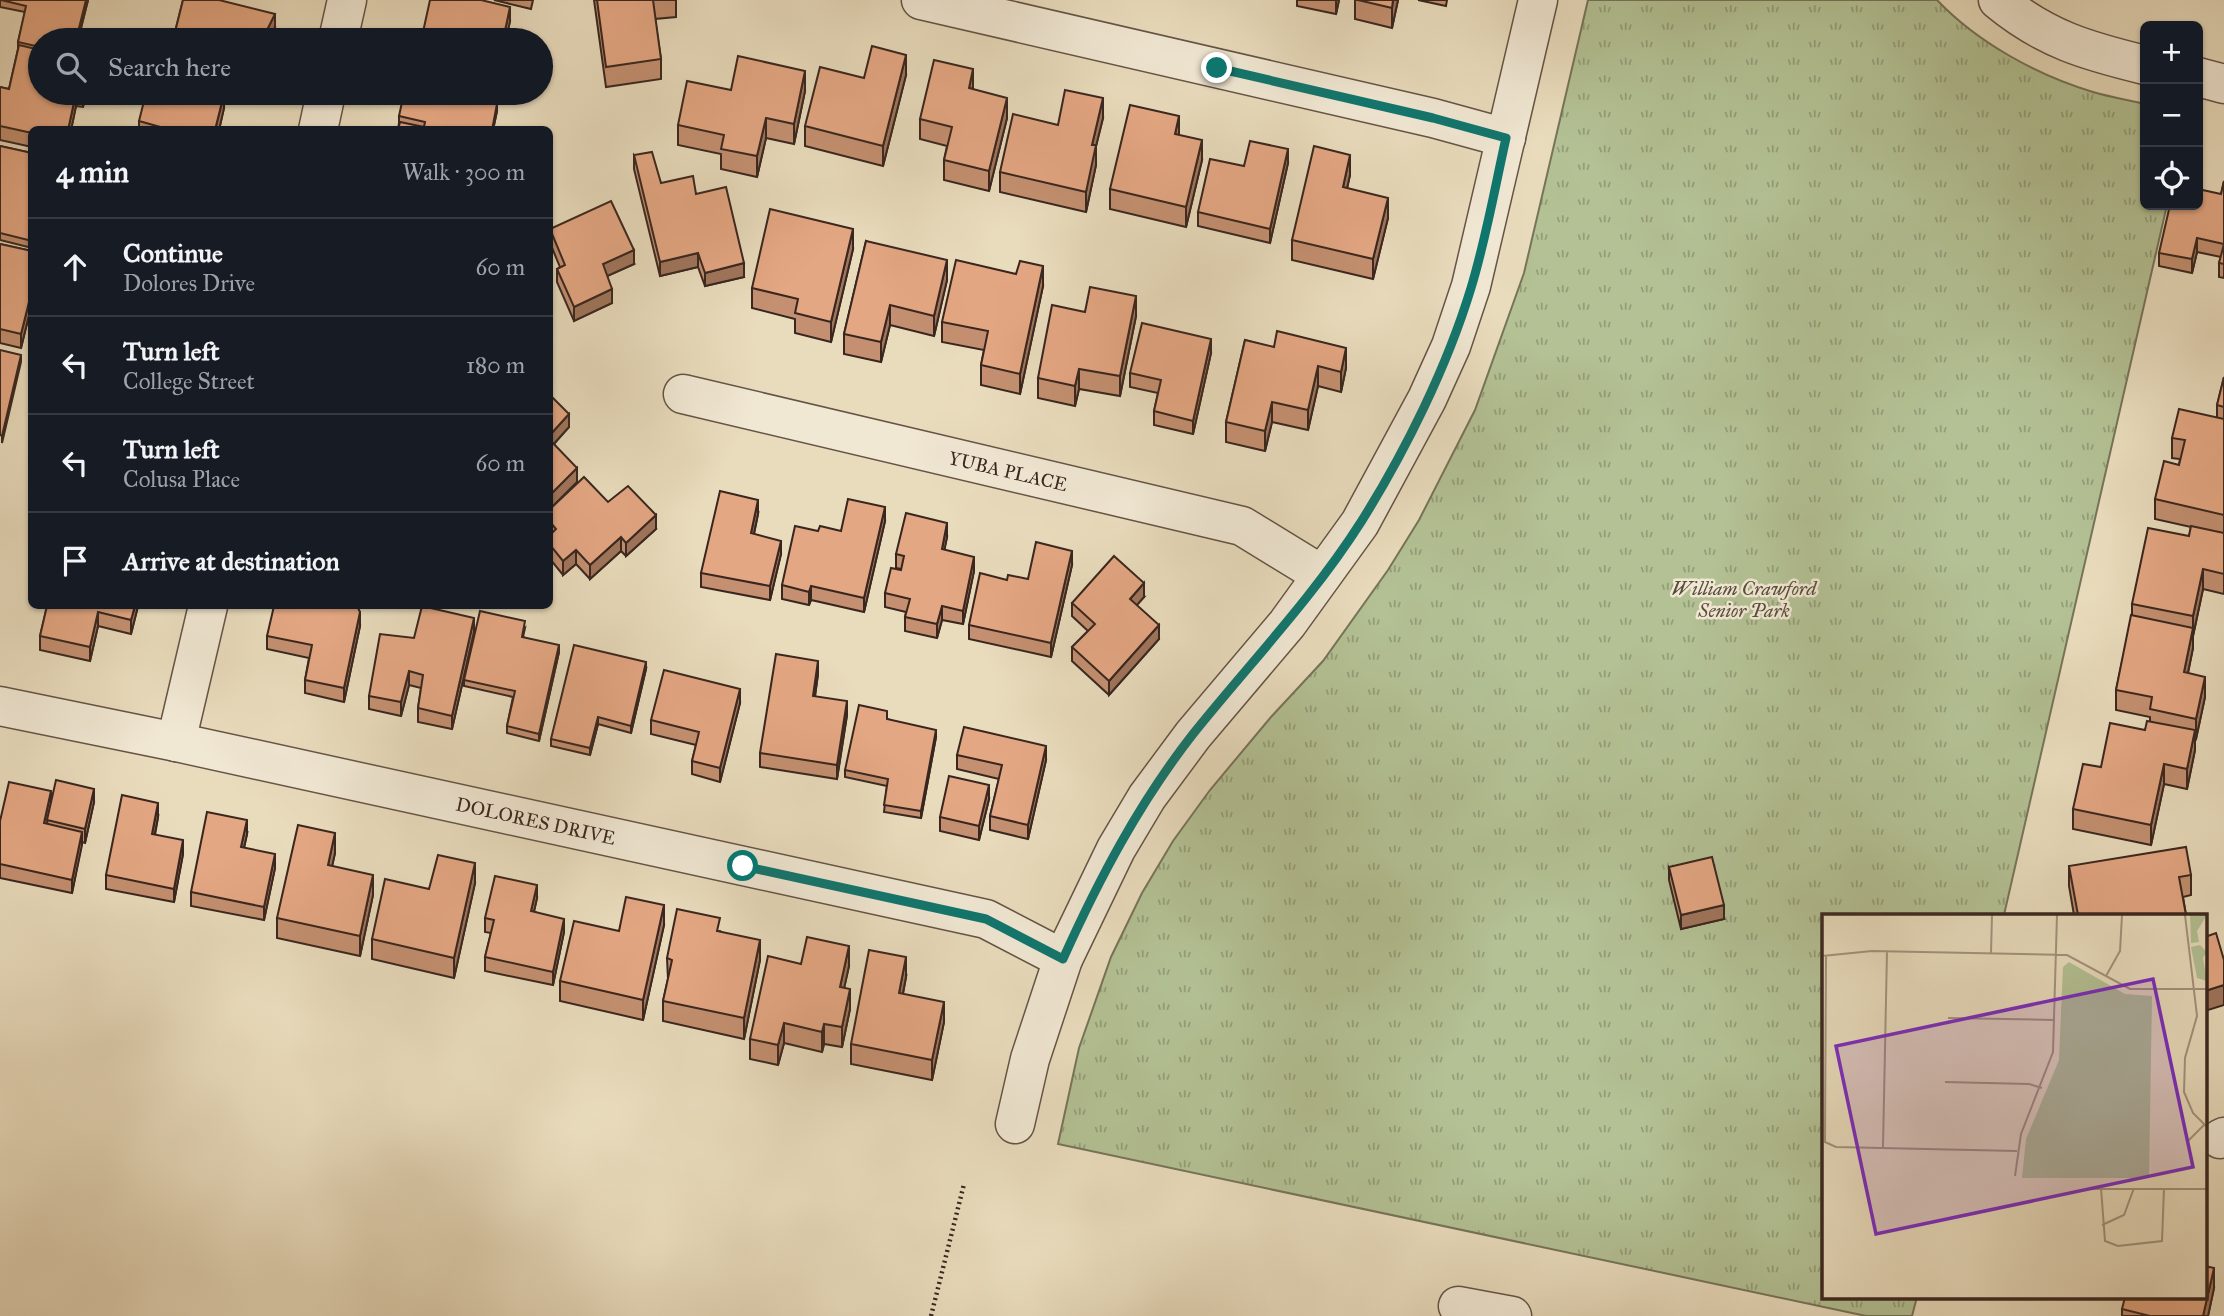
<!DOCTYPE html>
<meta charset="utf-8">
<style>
body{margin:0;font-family:"IM FELL Great Primer",serif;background:#242831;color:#f1f3f6}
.controls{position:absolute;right:21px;top:21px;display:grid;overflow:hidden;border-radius:10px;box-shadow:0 2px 5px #0004}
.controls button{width:63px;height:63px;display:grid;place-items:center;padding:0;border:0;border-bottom:2px solid #363941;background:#171b24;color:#f1f3f6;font:35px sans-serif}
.stop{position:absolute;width:21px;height:21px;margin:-16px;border:5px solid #0f766e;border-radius:50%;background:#fff}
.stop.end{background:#0f766e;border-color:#fff;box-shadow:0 2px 7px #0008}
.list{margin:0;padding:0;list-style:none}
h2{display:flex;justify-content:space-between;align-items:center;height:91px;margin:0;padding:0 28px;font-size:30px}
h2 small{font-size:23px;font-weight:400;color:#9ea1a6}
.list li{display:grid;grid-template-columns:46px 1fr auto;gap:21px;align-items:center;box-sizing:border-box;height:98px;padding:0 28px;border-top:2px solid #363941}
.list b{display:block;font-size:26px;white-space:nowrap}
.list p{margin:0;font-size:23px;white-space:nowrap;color:#9ea1a6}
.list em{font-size:23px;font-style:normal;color:#9ea1a6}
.icon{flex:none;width:38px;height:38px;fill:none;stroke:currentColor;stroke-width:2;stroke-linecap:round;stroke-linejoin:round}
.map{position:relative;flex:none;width:2224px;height:1316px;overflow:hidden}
.search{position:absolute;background:#171b24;box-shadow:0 2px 5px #0004;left:28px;top:28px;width:525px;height:77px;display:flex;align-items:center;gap:18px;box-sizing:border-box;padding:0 24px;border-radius:38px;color:#9ea1a6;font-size:26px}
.panel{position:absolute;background:#171b24;box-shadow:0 2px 5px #0004;left:28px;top:126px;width:525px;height:483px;border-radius:10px}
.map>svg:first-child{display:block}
.park{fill:url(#park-tufts);stroke:#76745a;stroke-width:2}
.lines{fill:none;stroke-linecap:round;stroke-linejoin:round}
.street-casing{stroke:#655446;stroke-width:41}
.path{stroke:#39261f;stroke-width:4.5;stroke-dasharray:2 3.5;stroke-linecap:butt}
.street{stroke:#f1e8d4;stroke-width:38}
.wall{fill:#c49071;stroke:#39261f;stroke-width:2}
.shaded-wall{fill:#a0755c;stroke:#39261f;stroke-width:2}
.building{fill:#e4a783;stroke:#39261f;stroke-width:2}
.route{stroke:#0f766e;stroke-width:9}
.labels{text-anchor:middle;stroke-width:5;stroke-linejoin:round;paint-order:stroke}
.street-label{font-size:19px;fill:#39261f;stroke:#f1e8d4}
.park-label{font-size:19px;font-style:italic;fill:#584d3c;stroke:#f1e8d4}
.inset-road{fill:none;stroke:#a3937e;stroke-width:2}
.view{fill:#7b2cbf;fill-opacity:0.15;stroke:#7b2cbf;stroke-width:3.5}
.inset-edge{fill:none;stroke:#39261f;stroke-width:3.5}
</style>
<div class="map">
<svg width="2224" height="1316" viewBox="0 0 2224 1316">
<defs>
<pattern id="park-tufts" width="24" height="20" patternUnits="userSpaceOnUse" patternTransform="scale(1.75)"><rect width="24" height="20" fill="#b3c194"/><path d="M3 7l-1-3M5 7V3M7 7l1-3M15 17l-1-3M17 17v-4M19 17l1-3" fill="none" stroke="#939d78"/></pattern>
</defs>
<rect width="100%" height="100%" fill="#e9dcbd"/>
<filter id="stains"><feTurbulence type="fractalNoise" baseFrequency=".00286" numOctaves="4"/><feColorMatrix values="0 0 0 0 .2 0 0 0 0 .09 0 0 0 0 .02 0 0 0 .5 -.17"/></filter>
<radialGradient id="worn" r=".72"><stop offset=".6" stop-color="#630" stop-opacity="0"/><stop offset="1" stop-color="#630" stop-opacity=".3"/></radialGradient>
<path class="park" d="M1588,0H1937C1978,43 2037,75 2093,92C2110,97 2128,100 2145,104V205H2167L2004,915H1823V1297H1917L1912,1316H1866L1058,1144L1079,1048L1111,957L1142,893L1173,841L1210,790L1271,717L1323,661L1388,570L1419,520L1475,410L1524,273Z"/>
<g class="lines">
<g class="street-casing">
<g id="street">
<polyline points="921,0 1433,118 1506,138"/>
<path d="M1998,0C2045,39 2087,51 2145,65"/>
<polyline points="338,40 347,0"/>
<polyline points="2198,77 2224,84"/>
<polyline points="318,130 326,93"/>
<path id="s1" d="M683,394L1242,526L1322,575"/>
<path id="s2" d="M0,706L176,742L986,919L1063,959"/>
<polyline points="176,742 208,606"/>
<polyline points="1015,1124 1030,1059 1063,959 1116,849 1147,797 1193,735 1287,624 1360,523 1427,399 1451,346 1471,286 1538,0"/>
<polyline points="2220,1139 2224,1137"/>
<polyline points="1458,1306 1512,1316"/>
</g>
</g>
<polyline class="path" points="931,1316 964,1184"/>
<use href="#street" class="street"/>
</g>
<g class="wall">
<polygon points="0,0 88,0 78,40 40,40 40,93 86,93 83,107 76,106 71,130 32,130 32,147 0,140 0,87 9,89 18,49 18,42 25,12 0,7"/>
<polygon points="183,0 275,27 268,40 173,40"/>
<polygon points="494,0 533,0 531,9"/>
<polygon points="594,0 676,0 676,17 655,19 661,59 661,79 606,87"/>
<polygon points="1297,0 1339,0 1336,14 1297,6"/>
<polygon points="1355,0 1398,0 1392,28 1355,19"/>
<polygon points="1418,0 1447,0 1446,6"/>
<polygon points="510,21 506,40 423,40 423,32"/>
<polygon points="906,75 883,166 805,146 805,126 864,78"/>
<polygon points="973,89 1007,118 989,191 944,180 944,160 947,146 920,139 920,119"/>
<polygon points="731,90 805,91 794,144 766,138 757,177 721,169 721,154 678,145 678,125"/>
<polygon points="224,108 219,130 139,130 139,121"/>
<polygon points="497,111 493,130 398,130 399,123 399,116"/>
<polygon points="1103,118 1096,146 1096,165 1086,212 1000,192 1000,172 1058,125"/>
<polygon points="0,146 32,153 32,248 0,240"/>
<polygon points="634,155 661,183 696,194 744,277 705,286 698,267 660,276 634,169"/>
<polygon points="1202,160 1186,227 1110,209 1110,189"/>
<polygon points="1288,163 1270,243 1198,226 1198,212 1244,166"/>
<polygon points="1350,175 1347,188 1388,218 1373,279 1292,260 1292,240"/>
<polygon points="2224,181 2224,278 2219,277 2219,263 2221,257 2197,252 2192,273 2159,266 2159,253 2221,194"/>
<polygon points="550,229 634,264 607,276 612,303 574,321 557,282 557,269 560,267 550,243"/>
<polygon points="866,241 947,280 934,336 890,325 881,362 844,354 844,334"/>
<polygon points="0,244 32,251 32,303 21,348 0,343"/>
<polygon points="853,249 831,342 795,333 795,319 752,308 752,288"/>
<polygon points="1043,286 1020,394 981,385 981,365 984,350 942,342 942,322"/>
<polygon points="1085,312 1136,316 1120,396 1079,389 1075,406 1038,398 1038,378"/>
<polygon points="1245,340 1346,368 1341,392 1318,386 1308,430 1272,422 1265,451 1226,442 1226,422"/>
<polygon points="1211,353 1193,434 1154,425 1154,411 1158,393 1130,387 1130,373"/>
<polygon points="2224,377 2224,594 2203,589 2193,636 2193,648 2188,673 2205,697 2196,739 2195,738 2195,750 2187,789 2164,784 2151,845 2073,829 2073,809 2101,767 2145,730 2150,721 2150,717 2116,710 2116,690 2132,615 2132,604 2189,536 2191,527 2155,519 2155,499 2179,465 2180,459 2172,458 2172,438 2217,418 2217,405"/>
<polygon points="550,395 569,427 554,444 577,482 551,508 608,502 656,529 626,556 621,551 590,579 576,564 563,575 550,559"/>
<polygon points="758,514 754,534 781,554 770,600 701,587 701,573"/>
<polygon points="885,521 864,612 811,600 809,605 782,599 782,585 818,531 841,531"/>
<polygon points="947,537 944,550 974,571 963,624 942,620 937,638 905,631 905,617 906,612 885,607 885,593 901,569 896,568 896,554"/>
<polygon points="1072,565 1051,657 969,639 969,625 1007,580 1028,579"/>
<polygon points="1144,597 1136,605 1159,639 1109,695 1072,661 1072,647 1088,631 1072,616 1072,603"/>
<polygon points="47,606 138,606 131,634 98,626 90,661 40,650 40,636"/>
<polygon points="360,626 344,702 305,693 305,680 309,658 267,649 267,636"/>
<polygon points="525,628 523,637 559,652 539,741 507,733 507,726 513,697 464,686 464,680"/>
<polygon points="474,632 452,729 418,722 418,708 421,688 409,685 401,716 369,709 369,696 414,638"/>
<polygon points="646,669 631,733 598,724 590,755 551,746 551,739"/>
<polygon points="818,674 815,696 847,715 837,779 760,767 760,753"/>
<polygon points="740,703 720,782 692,774 692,761 696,745 651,734 651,720"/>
<polygon points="887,719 936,737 921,818 884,812 887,786 845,777 845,770"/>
<polygon points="957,755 1046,760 1028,839 990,830 990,816 999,779 957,769"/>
<polygon points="989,799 979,840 940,831 940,817"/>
<polygon points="94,802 85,843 82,842 72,893 0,878 0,821 51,803"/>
<polygon points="158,817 155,835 183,854 174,902 106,889 106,875"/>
<polygon points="247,834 244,848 275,868 264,920 191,906 191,892"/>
<polygon points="335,853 332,866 373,895 360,956 277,938 277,918"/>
<polygon points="2069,866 2191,875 2191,895 2183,897 2186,915 2074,915 2069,886"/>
<polygon points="1669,867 1724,919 1681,929 1669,880"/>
<polygon points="475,883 454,978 372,959 372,939 429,889"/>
<polygon points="537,898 534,911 564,932 553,985 485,971 485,957 491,933 485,932 485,918"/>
<polygon points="664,925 643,1020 560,1001 560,981 619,931"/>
<polygon points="720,931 760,960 744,1039 663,1021 663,1001 668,979 667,958"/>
<polygon points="801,964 849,966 844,988 850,1009 842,1047 824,1044 822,1052 784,1043 778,1065 750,1059 750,1039"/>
<polygon points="906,977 903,994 944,1022 932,1080 851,1064 851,1044"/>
<polygon points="2214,1288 2208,1316 2122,1316 2122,1309"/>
</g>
<g class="shaded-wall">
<polygon points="86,0 88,0 78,40 76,40"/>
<polygon points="1336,0 1339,0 1336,14"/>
<polygon points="1393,0 1398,0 1392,28 1392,8"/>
<polygon points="510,7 510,21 506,40 503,40"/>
<polygon points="275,14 275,27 268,40 262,40"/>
<polygon points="906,55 906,75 883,166 883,146"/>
<polygon points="973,69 973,89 969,88"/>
<polygon points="805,71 805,91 794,144 794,124"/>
<polygon points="76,93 76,106 71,130 68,130"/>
<polygon points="83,93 86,93 83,107"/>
<polygon points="224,94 224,108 219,130 215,130"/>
<polygon points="1007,98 1007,118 989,191 989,171"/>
<polygon points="1103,98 1103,118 1096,146 1096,165 1086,212 1086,192 1092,145"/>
<polygon points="497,104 497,111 493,130 492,130"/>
<polygon points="1179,116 1179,136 1175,134"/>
<polygon points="766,118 766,138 757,177 757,156"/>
<polygon points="1202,140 1202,160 1186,227 1186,207"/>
<polygon points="1288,149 1288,163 1270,243 1270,229"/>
<polygon points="1350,155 1350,175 1343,207 1343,187"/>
<polygon points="1388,198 1388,218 1373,279 1373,259"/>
<polygon points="853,229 853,249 831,342 831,322"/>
<polygon points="2197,238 2197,252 2192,273 2192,259"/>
<polygon points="634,250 634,264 603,278 603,264"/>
<polygon points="698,253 698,267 660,276 660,262"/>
<polygon points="947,260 947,280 934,336 934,316"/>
<polygon points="744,263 744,277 705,286 705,273"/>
<polygon points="1043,266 1043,286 1020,394 1020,374"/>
<polygon points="612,289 612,303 574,321 574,307"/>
<polygon points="32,290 32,303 21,348 21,334"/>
<polygon points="1136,296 1136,316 1120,396 1120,376"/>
<polygon points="890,305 890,325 881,362 881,342"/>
<polygon points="1211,339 1211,353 1193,434 1193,421"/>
<polygon points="1346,348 1346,368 1341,392 1341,372"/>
<polygon points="21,355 21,362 2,443 2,436"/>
<polygon points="1318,366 1318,386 1308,430 1308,410"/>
<polygon points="1079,369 1079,389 1075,406 1075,386"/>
<polygon points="1272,402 1272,422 1265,451 1265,431"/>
<polygon points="569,414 569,427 550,448 550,435"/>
<polygon points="577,468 577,482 550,509 550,495"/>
<polygon points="758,500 758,514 751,547 751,533"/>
<polygon points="885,507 885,521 864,612 864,598"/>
<polygon points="656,515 656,529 626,556 626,543"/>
<polygon points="947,523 947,537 942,563 942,549"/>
<polygon points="621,537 621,551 590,579 590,565"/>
<polygon points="781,541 781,554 770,600 770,586"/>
<polygon points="576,550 576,564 563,575 563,561"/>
<polygon points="1072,551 1072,565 1051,657 1051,643"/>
<polygon points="974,557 974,571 963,624 963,611"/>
<polygon points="2203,569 2203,589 2193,636 2193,616"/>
<polygon points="1144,583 1144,597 1130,613 1130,599"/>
<polygon points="811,586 811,600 809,605 809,592"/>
<polygon points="135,606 138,606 131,634 131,620"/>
<polygon points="942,606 942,620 937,638 937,624"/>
<polygon points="98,612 98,626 90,661 90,647"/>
<polygon points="360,612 360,626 344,702 344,688"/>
<polygon points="474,618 474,632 452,729 452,716"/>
<polygon points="1159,625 1159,639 1109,695 1109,681"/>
<polygon points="2193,628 2193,648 2184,692 2184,672"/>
<polygon points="559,645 559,652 539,741 539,734"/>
<polygon points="818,661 818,674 813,710 813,696"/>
<polygon points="646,662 646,669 631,733 631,726"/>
<polygon points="409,671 409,685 401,716 401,702"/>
<polygon points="2205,677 2205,697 2196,739 2196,719"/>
<polygon points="740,689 740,703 720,782 720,768"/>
<polygon points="847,701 847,715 837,779 837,765"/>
<polygon points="598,717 598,724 590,755 590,748"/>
<polygon points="936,730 936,737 921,818 921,811"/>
<polygon points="2195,730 2195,750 2187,789 2187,769"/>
<polygon points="1046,746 1046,760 1028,839 1028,825"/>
<polygon points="2164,764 2164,784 2151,845 2151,825"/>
<polygon points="989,785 989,799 979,840 979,826"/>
<polygon points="94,789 94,802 85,843 85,829"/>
<polygon points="51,791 51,805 44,837 44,823"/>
<polygon points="158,803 158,817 152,848 152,834"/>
<polygon points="247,820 247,834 241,861 241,847"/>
<polygon points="82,832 82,845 72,893 72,880"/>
<polygon points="335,833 335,853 328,885 328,865"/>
<polygon points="183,840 183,854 174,902 174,889"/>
<polygon points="275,854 275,868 264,920 264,907"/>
<polygon points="475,863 475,883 454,978 454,958"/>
<polygon points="373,875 373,895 360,956 360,936"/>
<polygon points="537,885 537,898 531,925 531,911"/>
<polygon points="664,905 664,925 643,1020 643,1000"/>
<polygon points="1724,905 1724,919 1681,929 1681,915"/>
<polygon points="564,919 564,932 553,985 553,972"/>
<polygon points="760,940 760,960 744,1039 744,1018"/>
<polygon points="849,946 849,966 840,1007 840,987"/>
<polygon points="906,957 906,977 899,1013 899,993"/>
<polygon points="2224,985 2224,1005 2205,1011 2205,991"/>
<polygon points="850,989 850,1009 842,1047 842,1027"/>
<polygon points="944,1002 944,1022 932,1080 932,1060"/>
<polygon points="784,1023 784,1043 778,1065 778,1045"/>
<polygon points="824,1024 824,1044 822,1052 822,1032"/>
<polygon points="2214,1268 2214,1288 2208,1316 2203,1316"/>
</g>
<g class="building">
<polygon points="1,0 86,0 76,40 40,40 40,47 18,42 26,6"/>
<polygon points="183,0 219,0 275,14 262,40 221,30 219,40 173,40"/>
<polygon points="430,0 481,0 510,7 503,40 454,40 455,39 423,32"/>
<polygon points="597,0 653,0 661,59 606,67"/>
<polygon points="1358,0 1393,0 1392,8"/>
<polygon points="19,45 40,50 40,93 76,93 68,130 32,130 32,133 0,126 0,87 9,89"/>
<polygon points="872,46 906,55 883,146 805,126 820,67 864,78"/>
<polygon points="738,56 805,71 794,124 766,118 757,156 721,149 724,135 678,125 687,81 731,90"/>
<polygon points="934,60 973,69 969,88 1007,98 989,171 944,160 952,127 920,119"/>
<polygon points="1065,90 1103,98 1092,145 1096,145 1086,192 1000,172 1013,114 1058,125"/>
<polygon points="146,93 220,93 224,94 215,130 171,130 139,121"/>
<polygon points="404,93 448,93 497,104 492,130 398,130 400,122 424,127 425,122 399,116"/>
<polygon points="1130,105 1179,116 1175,134 1202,140 1186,207 1110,189"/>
<polygon points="1250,141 1288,149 1270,229 1198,212 1210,159 1244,166"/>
<polygon points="0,146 32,153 32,241 0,233"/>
<polygon points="1314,146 1350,155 1343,187 1388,198 1373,259 1292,240"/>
<polygon points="652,152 661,183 693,176 696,194 726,187 744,263 705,273 698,253 660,262 634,155"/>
<polygon points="2224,181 2224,264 2219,263 2224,244 2197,238 2192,259 2159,253 2170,205 2198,205 2198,189 2221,194"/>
<polygon points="611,201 634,250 603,264 612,289 574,307 557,269 565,265 550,229"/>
<polygon points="770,209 853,229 831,322 795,313 798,299 752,288"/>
<polygon points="866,241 947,260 934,316 890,305 881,342 844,334"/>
<polygon points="0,244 32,251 32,290 21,334 0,329"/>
<polygon points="956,260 1016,274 1020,261 1043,266 1020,374 981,365 988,331 942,322"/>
<polygon points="1090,287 1136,296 1120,376 1079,369 1075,386 1038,378 1052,305 1085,312"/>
<polygon points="1142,323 1211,339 1193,421 1154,411 1161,380 1130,373"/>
<polygon points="1277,331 1346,348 1341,372 1318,366 1308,410 1272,402 1265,431 1226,422 1245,340 1274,347"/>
<polygon points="0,350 21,355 2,436 0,435"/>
<polygon points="2224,377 2224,407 2217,405"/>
<polygon points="550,395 569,414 550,435"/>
<polygon points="2179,409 2224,419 2224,515 2155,499 2164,461 2179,465 2185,440 2172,438"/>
<polygon points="550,440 577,468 550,495"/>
<polygon points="584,477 608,502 628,486 656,515 626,543 621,537 590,565 576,550 563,561 550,545 550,535 556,529 550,522 550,509"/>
<polygon points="720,491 758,500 751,533 781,541 770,586 701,573"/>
<polygon points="848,499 885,507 864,598 811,586 809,592 782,585 795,526 818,531 820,526 841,531"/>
<polygon points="906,513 947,523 942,549 974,557 963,611 942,606 937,624 905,617 910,599 885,593 891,568 901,570 904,556 896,554"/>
<polygon points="2191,526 2224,533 2224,574 2203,569 2193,616 2132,604 2148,528 2189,536"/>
<polygon points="1036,542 1072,551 1051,643 969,625 980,573 1007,580 1008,575 1028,579"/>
<polygon points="1114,556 1144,583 1130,599 1159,625 1109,681 1072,647 1095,624 1072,603"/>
<polygon points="47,606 135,606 131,620 98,612 90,647 40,636"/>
<polygon points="274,606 357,606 360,612 344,688 305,680 312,645 267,636"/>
<polygon points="422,606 474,618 452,716 418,708 423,675 409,671 401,702 369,696 380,634 414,638"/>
<polygon points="480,611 525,621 522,637 559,645 539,734 507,726 515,691 464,680"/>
<polygon points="2131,615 2193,628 2184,672 2205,677 2196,719 2150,709 2152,697 2116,690"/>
<polygon points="574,645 646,662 631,726 598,717 590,748 551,739"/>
<polygon points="776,654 818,661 813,696 847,701 837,765 760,753"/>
<polygon points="664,670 740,689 720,768 692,761 699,732 651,720"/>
<polygon points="859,705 887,711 887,719 936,730 921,811 884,805 888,779 845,770"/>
<polygon points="2147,721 2195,730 2187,769 2164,764 2151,825 2073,809 2083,764 2101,767 2110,723 2145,730"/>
<polygon points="964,727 1046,746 1028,825 990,816 1002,765 957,755"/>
<polygon points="949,776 989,785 979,826 940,817"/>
<polygon points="56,780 94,789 85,829 47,820"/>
<polygon points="9,782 51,791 44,823 82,832 72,880 0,864 0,821"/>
<polygon points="122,795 158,803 152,834 183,840 174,889 106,875"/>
<polygon points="207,812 247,820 241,847 275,854 264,907 191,892"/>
<polygon points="298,825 335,833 328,865 373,875 360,936 277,918"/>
<polygon points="2186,847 2191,875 2179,877 2186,915 2078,915 2069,866"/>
<polygon points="438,855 475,863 454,958 372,939 385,879 429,889"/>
<polygon points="1712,857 1724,905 1681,915 1669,867"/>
<polygon points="495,876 537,885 531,911 564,919 553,972 485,957 494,920 485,918"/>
<polygon points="626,897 664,905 643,1000 560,981 574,921 619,931"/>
<polygon points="677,909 720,918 717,931 760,940 744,1018 663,1001 672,960 667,958"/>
<polygon points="2216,933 2224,960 2224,985 2205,991 2205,937"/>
<polygon points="807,937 849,946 840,987 850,989 842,1027 824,1024 822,1032 784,1023 778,1045 750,1039 768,956 801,964"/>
<polygon points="869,950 906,957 899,993 944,1002 932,1060 851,1044"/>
<polygon points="2205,1266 2214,1268 2203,1316 2150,1316 2122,1309 2125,1297 2205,1297"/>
</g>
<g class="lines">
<path class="route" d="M743,866L986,919L1063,959C1099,879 1139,803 1193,734C1249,664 1312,599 1361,522C1405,452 1447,367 1471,288C1486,239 1495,187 1506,138L1433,118L1217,68"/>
</g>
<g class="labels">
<g class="street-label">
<text dy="7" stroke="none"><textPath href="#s1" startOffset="334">YUBA PLACE</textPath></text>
<text dy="7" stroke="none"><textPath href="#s2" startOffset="548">DOLORES DRIVE</textPath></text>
</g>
<g class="park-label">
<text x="1744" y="595">William Crawford<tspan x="1744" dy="22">Senior Park</tspan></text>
</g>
</g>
<g transform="translate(1822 914)">
<rect width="385" height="385" fill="#e9dcbd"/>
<path d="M368,1H385L375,17L377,28L369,29ZM378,31L385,38L381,44L385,67L375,64L369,33Z" fill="#b3c194"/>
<path d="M247,48L303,80L330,82L327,264H200L204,225L237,146L241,53Z" fill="#b3c194"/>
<path class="inset-road" d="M363,1L375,102L363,144L362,178L371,199L385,213M169,39L170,1M0,42L50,37L245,41L308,75H385M4,42L3,228L14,233L195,237M284,62L298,37L300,1M126,104L233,106M123,168L207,170L220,174M365,228L382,211M61,233L65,37M193,262L199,220L231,138L235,1M279,274L283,327L296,332L340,327L342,274M262,275H385M280,311L302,301L312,274"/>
<path class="view" d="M331,65L371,253L54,320L14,132Z"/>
<rect width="385" height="385" class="inset-edge"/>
</g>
<rect width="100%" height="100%" filter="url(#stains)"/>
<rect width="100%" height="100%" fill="url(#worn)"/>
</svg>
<div class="controls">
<button>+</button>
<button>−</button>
<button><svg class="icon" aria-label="locate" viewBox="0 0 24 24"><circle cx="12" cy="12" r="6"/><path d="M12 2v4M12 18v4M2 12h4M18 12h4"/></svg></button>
</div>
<div class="stop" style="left:743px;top:866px"></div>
<div class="stop end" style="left:1217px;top:68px"></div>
<div class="search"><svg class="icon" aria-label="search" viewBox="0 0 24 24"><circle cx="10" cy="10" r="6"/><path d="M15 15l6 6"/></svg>Search here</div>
<section class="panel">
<h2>4 min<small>Walk · 300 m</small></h2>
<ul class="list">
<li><svg class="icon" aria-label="ahead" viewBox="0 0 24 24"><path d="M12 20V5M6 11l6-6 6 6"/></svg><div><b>Continue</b><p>Dolores Drive</p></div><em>60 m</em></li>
<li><svg class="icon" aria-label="left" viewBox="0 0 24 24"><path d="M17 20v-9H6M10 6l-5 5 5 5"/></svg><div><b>Turn left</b><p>College Street</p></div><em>180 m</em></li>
<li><svg class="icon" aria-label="left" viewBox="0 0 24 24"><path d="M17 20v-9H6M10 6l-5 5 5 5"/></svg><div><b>Turn left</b><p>Colusa Place</p></div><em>60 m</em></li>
<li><svg class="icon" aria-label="arrive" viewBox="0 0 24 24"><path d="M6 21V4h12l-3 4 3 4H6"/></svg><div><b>Arrive at destination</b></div></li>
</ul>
</section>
</div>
